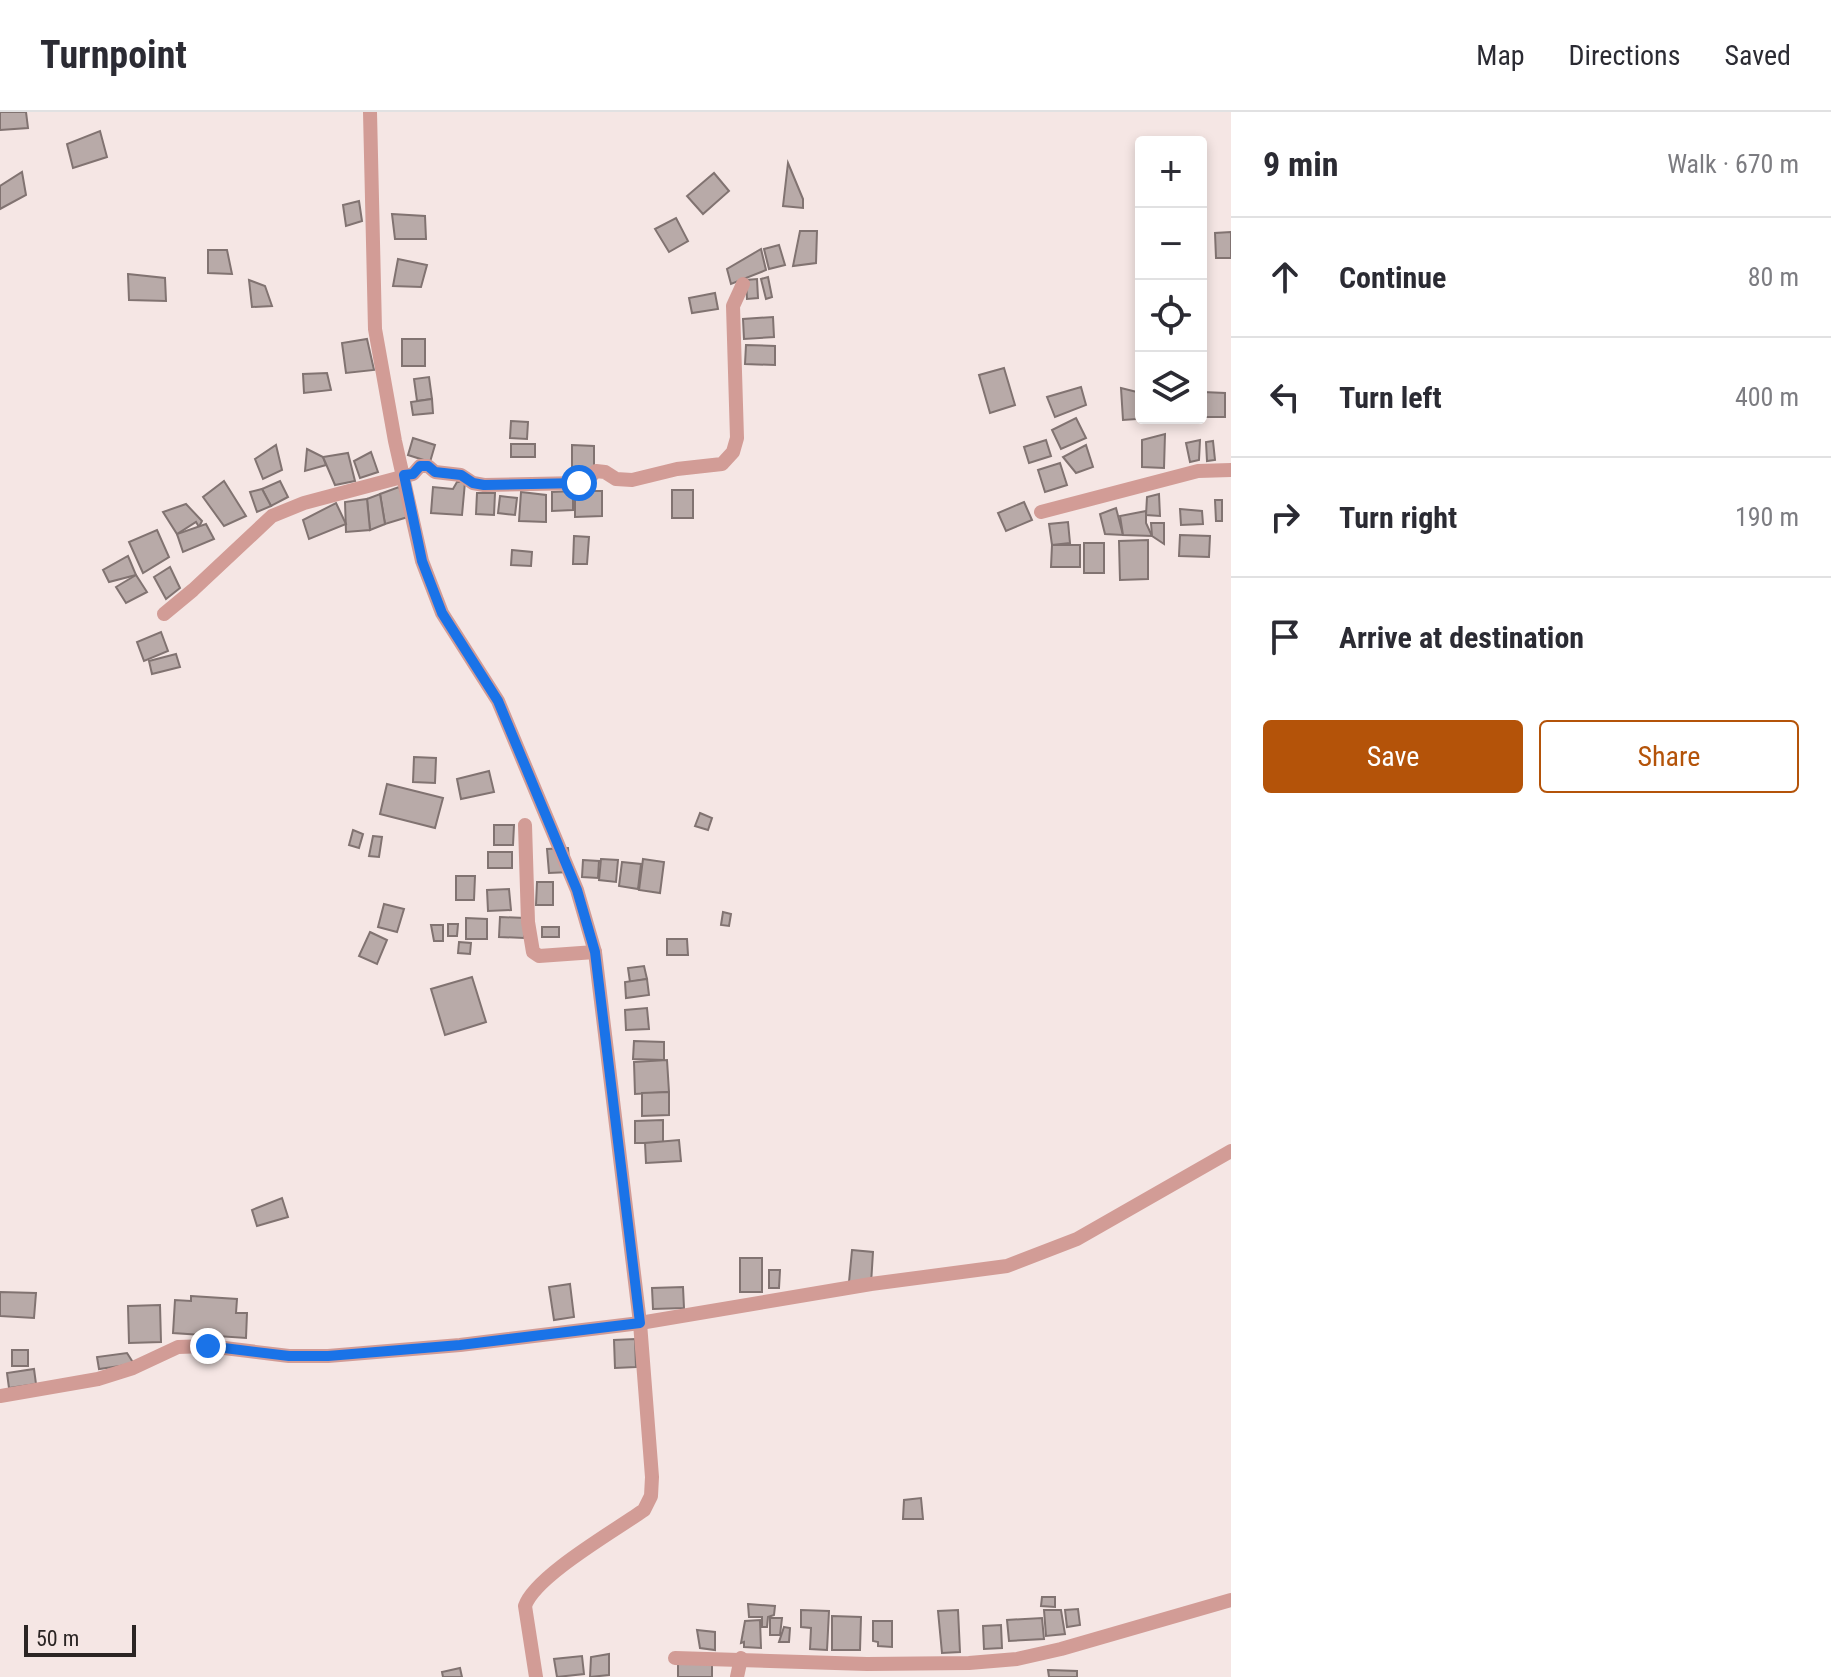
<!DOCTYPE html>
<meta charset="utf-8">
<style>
body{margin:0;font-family:"Roboto Condensed",sans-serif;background:#f2f2f3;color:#2b2b33}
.controls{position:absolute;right:24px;top:24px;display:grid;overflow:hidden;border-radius:8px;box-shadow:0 4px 12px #0003}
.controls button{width:72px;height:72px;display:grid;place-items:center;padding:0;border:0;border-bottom:2px solid #e1e1e2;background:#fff;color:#2b2b33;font:40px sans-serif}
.scale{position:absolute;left:24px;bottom:20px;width:112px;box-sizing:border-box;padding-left:8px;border:4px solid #2b2524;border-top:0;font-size:22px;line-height:28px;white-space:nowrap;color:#2b2524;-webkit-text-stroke:6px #f5e6e4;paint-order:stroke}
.stop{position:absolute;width:24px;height:24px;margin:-18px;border:6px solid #1a73e8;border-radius:50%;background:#fff}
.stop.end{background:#1a73e8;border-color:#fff;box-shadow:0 2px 8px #0008}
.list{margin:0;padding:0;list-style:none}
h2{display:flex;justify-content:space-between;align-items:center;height:104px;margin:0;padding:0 32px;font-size:34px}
h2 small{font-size:26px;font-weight:400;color:#7c7c81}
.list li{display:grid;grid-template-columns:52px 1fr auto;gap:24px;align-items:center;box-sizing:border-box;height:120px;padding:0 32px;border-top:2px solid #e1e1e2}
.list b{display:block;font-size:30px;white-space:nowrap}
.list em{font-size:26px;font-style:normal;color:#7c7c81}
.actions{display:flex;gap:16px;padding:24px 32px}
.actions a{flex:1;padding:18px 0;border:2px solid #b45309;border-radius:8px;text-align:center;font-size:28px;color:#b45309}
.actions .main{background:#b45309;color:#fff}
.icon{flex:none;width:44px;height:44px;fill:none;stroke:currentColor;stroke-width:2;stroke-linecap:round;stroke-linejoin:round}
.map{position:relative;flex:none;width:1231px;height:1565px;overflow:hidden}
header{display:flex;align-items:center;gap:48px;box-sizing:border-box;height:112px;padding:0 40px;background:#fff;border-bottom:2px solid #e1e1e2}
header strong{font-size:38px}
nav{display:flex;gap:44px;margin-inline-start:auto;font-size:28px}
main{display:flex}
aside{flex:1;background:#fff}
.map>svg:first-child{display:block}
.building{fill:#b8aaa8;stroke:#817371;stroke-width:2}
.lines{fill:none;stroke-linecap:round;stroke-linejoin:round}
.street{stroke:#d29c96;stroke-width:14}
.route{stroke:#1a73e8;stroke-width:10}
</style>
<header>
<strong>Turnpoint</strong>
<nav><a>Map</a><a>Directions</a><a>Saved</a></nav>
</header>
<main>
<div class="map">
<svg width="1231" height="1565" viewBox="0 0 1231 1565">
<rect width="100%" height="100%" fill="#f5e6e4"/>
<g class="building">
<polygon points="0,0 26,0 28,16 0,18"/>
<polygon points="100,19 107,45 73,56 67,32"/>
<polygon points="788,51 803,87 803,96 783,94"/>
<polygon points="22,60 26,83 0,97 0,74"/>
<polygon points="714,61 729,79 703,102 687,84"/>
<polygon points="359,89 362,109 346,114 343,93"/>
<polygon points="392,102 425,104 426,127 395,127"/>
<polygon points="676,106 688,129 669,140 655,117"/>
<polygon points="800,119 817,119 816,151 793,154"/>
<polygon points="1231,120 1231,146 1216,146 1215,121"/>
<polygon points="779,133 785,153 769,157 764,137"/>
<polygon points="761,137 766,158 731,172 727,157"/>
<polygon points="208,138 227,138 232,162 208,161"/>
<polygon points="398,147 427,153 421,175 393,174"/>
<polygon points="128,162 165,166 166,189 129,188"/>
<polygon points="768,165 772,185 766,187 761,167"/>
<polygon points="757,167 758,186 747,187 746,168"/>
<polygon points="249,168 265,174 272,194 252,195"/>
<polygon points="715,181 718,197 692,201 689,186"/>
<polygon points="773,205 774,225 744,227 743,207"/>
<polygon points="367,227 374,258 346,261 342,231"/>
<rect x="402" y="227" width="23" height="27"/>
<polygon points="746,233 775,234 775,253 745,252"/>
<polygon points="1004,256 1015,293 990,301 979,263"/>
<polygon points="327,261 331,278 304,281 303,262"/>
<polygon points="429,265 432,287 417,289 414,267"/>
<polygon points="1081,275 1086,293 1055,305 1047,285"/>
<polygon points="1121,276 1141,281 1141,306 1152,306 1123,308"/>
<polygon points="1203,280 1225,281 1225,305 1203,305"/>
<polygon points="432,287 433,301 413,303 411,290"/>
<polygon points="1076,306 1086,326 1061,337 1052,318"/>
<polygon points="511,309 528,310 527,327 510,326"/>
<polygon points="1165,322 1164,356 1142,355 1142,328"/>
<polygon points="413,326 435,333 430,350 408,343"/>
<polygon points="1046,328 1051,344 1029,351 1024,335"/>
<polygon points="1200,328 1199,348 1190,350 1186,331"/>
<polygon points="1213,329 1215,348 1207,349 1206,330"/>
<rect x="511" y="332" width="24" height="13"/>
<polygon points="276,333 282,358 263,367 255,347"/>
<polygon points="572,333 594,334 594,358 572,358"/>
<polygon points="1086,333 1093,355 1076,361 1063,345"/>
<polygon points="307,337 323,345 326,353 305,359"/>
<polygon points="371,340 378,360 360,366 354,349"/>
<polygon points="348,341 355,369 335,373 323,345"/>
<polygon points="1060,351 1067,373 1045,380 1038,358"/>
<polygon points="224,369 246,404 224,414 203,385"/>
<polygon points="280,369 288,385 271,394 262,377"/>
<polygon points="457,370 465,370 462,403 431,401 433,375 453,377"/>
<polygon points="399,375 411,404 385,412 380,382"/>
<polygon points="262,377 271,394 257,400 250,380"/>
<rect x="672" y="378" width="21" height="28"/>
<polygon points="573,379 573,398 552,399 552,380"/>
<polygon points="575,379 602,379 602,404 575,405"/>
<polygon points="521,380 546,383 546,410 519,409"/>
<polygon points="477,381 495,381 494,403 476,402"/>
<polygon points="380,382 385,412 370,418 367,387"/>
<polygon points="1159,382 1160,404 1146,403 1147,385"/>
<polygon points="500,384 517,386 515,403 498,401"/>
<polygon points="367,387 370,418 346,420 345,390"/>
<polygon points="1215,388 1222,388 1222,409 1216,409"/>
<polygon points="1024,390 1032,408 1006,419 998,401"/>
<polygon points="336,391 346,412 309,427 303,408"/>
<polygon points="186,392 202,409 199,415 196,410 177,422 163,400"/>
<polygon points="1116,396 1123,423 1105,422 1100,402"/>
<polygon points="1180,397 1202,399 1203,412 1181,413"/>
<polygon points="1146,399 1146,411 1152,424 1123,423 1120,404"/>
<polygon points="1068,410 1070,431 1052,433 1049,412"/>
<polygon points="1151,411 1164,411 1164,432 1152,424"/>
<polygon points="206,412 214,427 183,440 177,422"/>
<polygon points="157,418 169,445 143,461 129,430"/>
<polygon points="1180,423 1210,424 1209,445 1179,444"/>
<polygon points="574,424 589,425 587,452 573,452"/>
<polygon points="1148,428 1148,467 1120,468 1119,429"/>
<rect x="1084" y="431" width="20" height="30"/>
<polygon points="1052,433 1080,433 1080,455 1051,455"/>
<polygon points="512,438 532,440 531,454 511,453"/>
<polygon points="128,444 136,463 109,470 103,458"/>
<polygon points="170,455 180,476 166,487 154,465"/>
<polygon points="136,463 147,480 126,491 116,475"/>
<polygon points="161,520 168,539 144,549 137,530"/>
<polygon points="176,542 180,555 152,562 149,549"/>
<polygon points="414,645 436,646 435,671 413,670"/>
<polygon points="489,659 494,680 461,687 457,667"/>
<polygon points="387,672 443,686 435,716 380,702"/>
<polygon points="700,701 712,706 708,718 695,714"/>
<polygon points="494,713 514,713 513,733 494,733"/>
<polygon points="353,718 363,722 359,736 349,733"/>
<polygon points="373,724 382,725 379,745 369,744"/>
<polygon points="568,736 570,760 549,761 547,737"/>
<rect x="488" y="740" width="24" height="16"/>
<polygon points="601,747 618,748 616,770 599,768"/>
<polygon points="643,747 664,750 660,781 639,778"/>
<polygon points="583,748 599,749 598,766 582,765"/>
<polygon points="622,750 641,752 638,777 619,774"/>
<polygon points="456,764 475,764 474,788 456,788"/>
<polygon points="537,770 553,770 553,793 536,793"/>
<polygon points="509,777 511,798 488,799 487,778"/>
<polygon points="384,792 404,797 397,820 378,815"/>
<polygon points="723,800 731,802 729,814 721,813"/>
<polygon points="500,805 525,806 524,826 499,825"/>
<polygon points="466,806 487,807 487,827 466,827"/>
<polygon points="448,812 458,812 457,824 448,824"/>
<polygon points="431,813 443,813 443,829 434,829"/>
<rect x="542" y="815" width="17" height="10"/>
<polygon points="370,820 387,828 377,852 359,844"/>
<polygon points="667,827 687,827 688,843 667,843"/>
<polygon points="459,830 471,831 470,842 458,841"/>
<polygon points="644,854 647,867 630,870 628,856"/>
<polygon points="472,865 486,910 445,923 431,877"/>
<polygon points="647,867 649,883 626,886 625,870"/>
<polygon points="647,896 649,917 626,918 625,898"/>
<polygon points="634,929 664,930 664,948 633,947"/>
<polygon points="667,948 669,980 635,982 634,950"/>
<polygon points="669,980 669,1003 642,1004 642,981"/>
<polygon points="663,1008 663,1031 635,1031 635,1009"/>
<polygon points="679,1028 681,1049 646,1051 645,1031"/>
<polygon points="282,1086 288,1105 257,1114 252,1098"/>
<polygon points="852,1138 873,1140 871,1172 849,1170"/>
<rect x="740" y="1146" width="22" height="34"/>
<polygon points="769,1158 780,1158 779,1176 769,1176"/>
<polygon points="570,1172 574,1205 554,1208 549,1175"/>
<polygon points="683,1175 684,1196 653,1197 652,1176"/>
<polygon points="0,1180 36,1181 34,1206 0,1204"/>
<polygon points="191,1184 237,1187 236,1201 247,1201 246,1226 173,1221 175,1188 191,1189"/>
<polygon points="160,1193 161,1230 129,1231 128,1194"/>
<polygon points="635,1227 636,1255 615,1256 614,1228"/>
<rect x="12" y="1238" width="16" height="16"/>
<polygon points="127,1241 134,1252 99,1257 97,1245"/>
<polygon points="34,1257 36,1272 9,1276 7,1261"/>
<polygon points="921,1386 923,1407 903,1407 904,1388"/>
<polygon points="1042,1485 1055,1485 1055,1495 1041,1494"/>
<polygon points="748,1492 775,1494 774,1503 768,1505 767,1515 762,1515 762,1505 749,1505"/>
<polygon points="1078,1497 1080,1513 1067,1515 1065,1498"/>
<polygon points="801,1498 829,1499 827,1538 810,1537 811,1516 801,1515"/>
<polygon points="958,1498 960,1540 942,1541 938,1499"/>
<polygon points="1044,1498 1061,1498 1065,1522 1046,1524"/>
<polygon points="832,1504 861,1505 860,1538 832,1538"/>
<polygon points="770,1506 782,1506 780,1523 770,1523"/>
<polygon points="1042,1506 1044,1527 1009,1529 1007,1508"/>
<polygon points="760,1508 761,1536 744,1535 744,1530 741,1531 745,1509"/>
<polygon points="873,1509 892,1509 892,1535 878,1534 878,1530 873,1529"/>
<polygon points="1001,1513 1002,1536 984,1537 983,1514"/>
<polygon points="784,1515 790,1516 789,1530 779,1530"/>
<polygon points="697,1518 715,1520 715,1538 700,1536"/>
<polygon points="609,1542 609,1563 590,1565 591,1545"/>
<polygon points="582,1544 584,1562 557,1565 554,1547"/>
<rect x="678" y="1552" width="34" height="13"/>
<polygon points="460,1556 462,1565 443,1565 442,1560"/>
<polygon points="1048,1558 1077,1559 1077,1565 1049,1565"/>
</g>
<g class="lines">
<g class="street">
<path d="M370,0L375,217L395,329L422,449L442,501L498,589L577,778L595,840L640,1211L652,1365L651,1384L644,1398C616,1418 535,1464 525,1494L536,1565"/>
<polyline points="1041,400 1198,359 1231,358"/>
<polyline points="164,502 193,478 272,404 304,391 413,362 420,354 428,354 435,360 461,363 473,371 484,373 579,371 586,369 596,359 605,360 616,367 632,368 677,357 722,352 733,340 737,326 733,194 743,172"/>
<polyline points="525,713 528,810 533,840 539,844 595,840"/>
<polyline points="0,1284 98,1267 133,1256 178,1235 208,1234 289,1244 328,1244 460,1233 640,1211 871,1172 1007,1154 1077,1127 1231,1039"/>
<polyline points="675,1546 867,1552 969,1551 1017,1547 1061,1537 1231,1488"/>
<polyline points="737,1565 741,1546"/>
</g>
</g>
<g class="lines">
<polyline class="route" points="208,1234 289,1244 328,1244 460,1233 640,1211 595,840 577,778 498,589 442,501 422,449 404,363 413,362 420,354 428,354 435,360 461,363 473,371 484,373 579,371"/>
</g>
</svg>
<div class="controls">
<button>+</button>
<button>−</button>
<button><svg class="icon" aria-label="locate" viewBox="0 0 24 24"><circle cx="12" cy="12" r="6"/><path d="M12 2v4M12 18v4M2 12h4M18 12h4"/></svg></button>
<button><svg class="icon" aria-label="layers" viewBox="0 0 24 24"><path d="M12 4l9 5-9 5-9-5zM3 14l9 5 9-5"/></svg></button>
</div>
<div class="scale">50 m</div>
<div class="stop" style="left:579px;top:371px"></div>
<div class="stop end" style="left:208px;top:1234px"></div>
</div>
<aside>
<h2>9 min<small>Walk · 670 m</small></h2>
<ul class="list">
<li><svg class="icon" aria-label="ahead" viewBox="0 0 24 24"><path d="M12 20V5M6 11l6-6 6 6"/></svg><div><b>Continue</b></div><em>80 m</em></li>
<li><svg class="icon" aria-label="left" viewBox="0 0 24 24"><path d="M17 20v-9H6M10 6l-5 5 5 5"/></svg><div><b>Turn left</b></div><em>400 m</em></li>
<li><svg class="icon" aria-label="right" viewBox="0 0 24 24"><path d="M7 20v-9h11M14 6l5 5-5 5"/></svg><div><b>Turn right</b></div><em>190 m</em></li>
<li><svg class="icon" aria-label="arrive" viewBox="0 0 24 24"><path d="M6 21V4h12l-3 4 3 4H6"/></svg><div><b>Arrive at destination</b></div></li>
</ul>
<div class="actions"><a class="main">Save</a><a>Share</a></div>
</aside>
</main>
